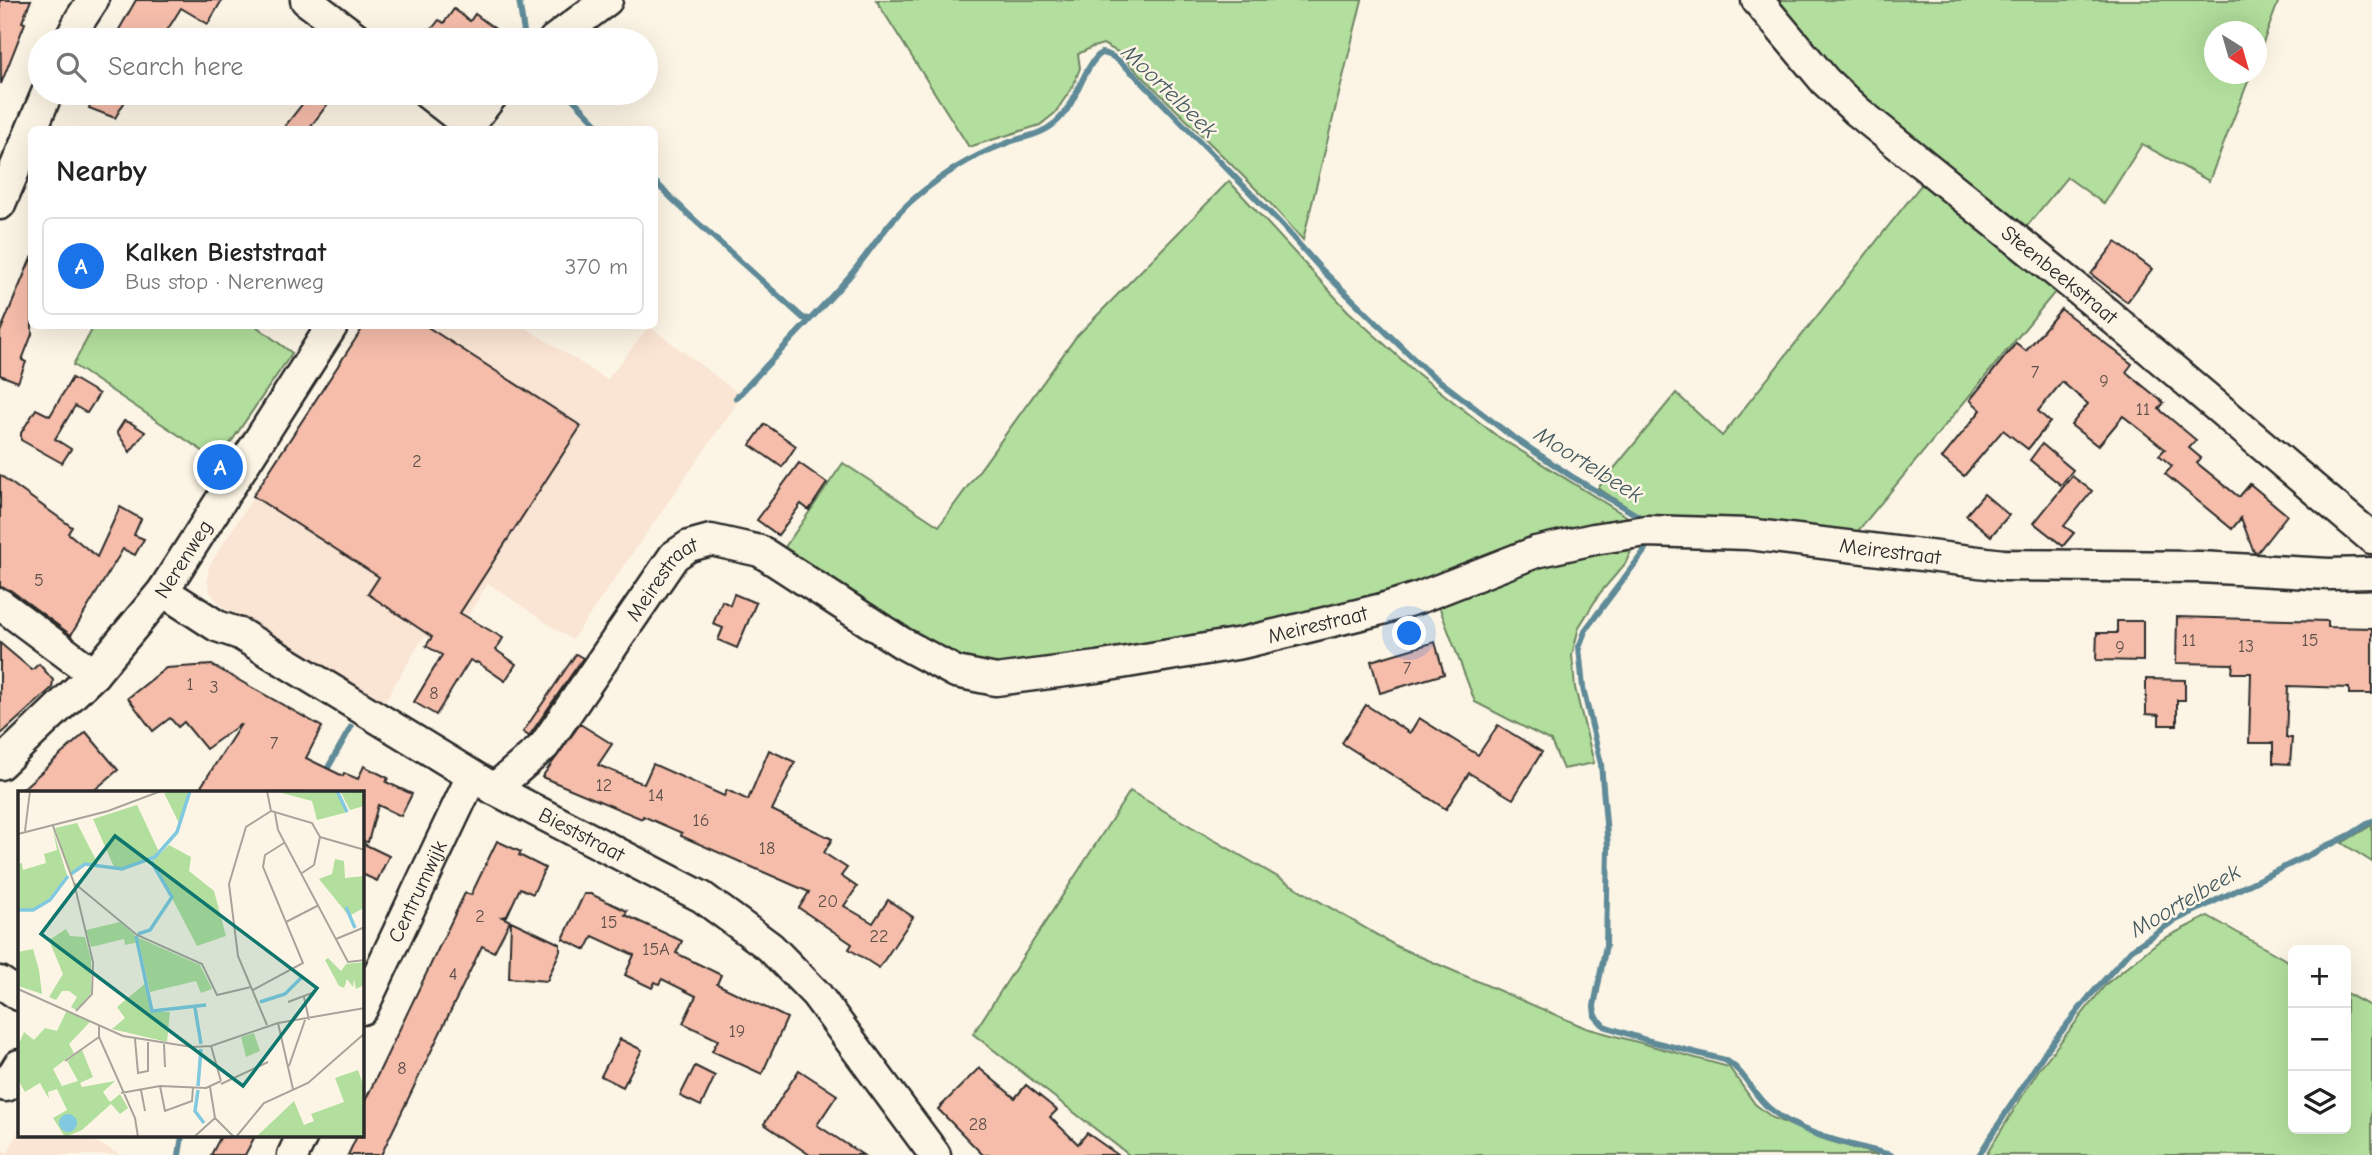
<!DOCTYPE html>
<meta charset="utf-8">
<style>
body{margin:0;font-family:"Comic Neue",sans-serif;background:#f6f6f6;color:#222}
.controls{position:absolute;right:21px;bottom:21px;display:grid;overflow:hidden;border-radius:10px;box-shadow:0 7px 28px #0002}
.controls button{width:63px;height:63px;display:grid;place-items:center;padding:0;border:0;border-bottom:2px solid #e0e0e0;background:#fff;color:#222;font:35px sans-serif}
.compass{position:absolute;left:2204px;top:21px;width:63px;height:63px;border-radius:50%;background:#fff;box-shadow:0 7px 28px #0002;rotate:143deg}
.you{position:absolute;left:1410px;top:634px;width:24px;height:24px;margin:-18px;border:5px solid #fff;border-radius:50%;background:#1a73e8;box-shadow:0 0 0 10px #1a73e833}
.badge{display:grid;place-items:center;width:46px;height:46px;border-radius:50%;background:#1a73e8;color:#fff;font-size:23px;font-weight:700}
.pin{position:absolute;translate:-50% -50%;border:4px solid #fff;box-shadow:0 2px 7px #0006}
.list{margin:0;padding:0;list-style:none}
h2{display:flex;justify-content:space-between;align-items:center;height:91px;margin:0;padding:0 28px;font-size:30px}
h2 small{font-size:23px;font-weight:400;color:#767676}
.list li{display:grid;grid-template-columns:46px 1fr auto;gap:21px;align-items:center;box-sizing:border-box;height:98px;margin:0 14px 14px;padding:0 14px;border:2px solid #e0e0e0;border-radius:10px}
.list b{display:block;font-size:26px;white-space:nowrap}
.list p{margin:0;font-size:23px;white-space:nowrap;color:#767676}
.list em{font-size:23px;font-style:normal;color:#767676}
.icon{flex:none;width:38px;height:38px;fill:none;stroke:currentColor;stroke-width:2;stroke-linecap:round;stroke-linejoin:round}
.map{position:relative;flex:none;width:2372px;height:1155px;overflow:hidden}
.search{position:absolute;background:#fff;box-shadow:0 7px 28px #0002;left:28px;top:28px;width:630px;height:77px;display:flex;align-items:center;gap:18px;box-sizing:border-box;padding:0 24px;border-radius:38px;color:#767676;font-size:26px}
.panel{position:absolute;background:#fff;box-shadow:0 7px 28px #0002;left:28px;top:126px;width:630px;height:203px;border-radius:10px}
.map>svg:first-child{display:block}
.built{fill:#fae4d3}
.green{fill:#b2df9d;stroke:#6e8564;stroke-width:2}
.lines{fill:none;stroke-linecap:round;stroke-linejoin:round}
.stream{stroke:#5e8a98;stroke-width:6}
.building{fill:#f5bdaa;stroke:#2b2b2b;stroke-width:2}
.minor-casing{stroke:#2b2b2b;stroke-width:35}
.minor{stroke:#fcf5e5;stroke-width:30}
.labels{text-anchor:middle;stroke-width:5;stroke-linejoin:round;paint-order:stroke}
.number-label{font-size:18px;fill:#5e504b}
.street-label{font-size:21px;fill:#2b2b2b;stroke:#fcf5e5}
.water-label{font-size:23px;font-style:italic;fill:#445a61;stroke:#fcf5e5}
.inset-river{fill:none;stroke:#80c9e0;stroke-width:3.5}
.inset-road{fill:none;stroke:#a8a49b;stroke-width:2}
.view{fill:#0f766e;fill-opacity:0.15;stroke:#0f766e;stroke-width:3.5}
.inset-edge{fill:none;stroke:#2b2b2b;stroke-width:3.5}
</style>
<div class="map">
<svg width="2372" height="1155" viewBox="0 0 2372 1155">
<rect width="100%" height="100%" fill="#fcf5e5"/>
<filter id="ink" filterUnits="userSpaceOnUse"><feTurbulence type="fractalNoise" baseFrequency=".0143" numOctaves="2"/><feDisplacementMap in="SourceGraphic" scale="14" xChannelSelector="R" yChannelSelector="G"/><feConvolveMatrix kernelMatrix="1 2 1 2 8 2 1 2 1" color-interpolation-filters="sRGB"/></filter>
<g filter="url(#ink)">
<g class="built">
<polygon points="363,326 523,326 607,380 649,326 742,396 572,640 488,583 448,648 424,636 385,701 223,607 211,594 207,580 209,566"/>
<polygon points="19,1129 19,1136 84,1136 121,1155 0,1155 0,1150 8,1153"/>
</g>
<g class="green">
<polygon points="876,0 1362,0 1303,240 1269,202 1118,52 1103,44 1090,48 1078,54 1080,68 1073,86 1055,113 1040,125 969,147"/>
<polygon points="1771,0 2279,0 2257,59 2256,32 2214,32 2214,74 2251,74 2209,181 2142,144 2104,204 2067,177 2023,231 1854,96"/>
<polygon points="1925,180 2060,286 1853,537 1645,519 1598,488 1676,393 1722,436"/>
<polygon points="1229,181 1348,311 1413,370 1497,436 1634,521 1335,616 1008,669 957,662 781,553 843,463 939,526 1076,337"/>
<polygon points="94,326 256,326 292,353 218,461 73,365"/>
<polygon points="1635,543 1625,564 1600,593 1579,627 1572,655 1575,688 1594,763 1563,769 1551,741 1475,702 1436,598 1514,570"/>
<polygon points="1130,791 1398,947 1586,1028 1729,1067 1755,1104 1773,1118 1827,1140 1878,1155 1129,1155 973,1034"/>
<polygon points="2372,825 2372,862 2342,843"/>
<polygon points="2208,916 2293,964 2293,1129 2346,1129 2346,993 2372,1007 2372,1155 1986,1155 2039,1069 2106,984 2159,941"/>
</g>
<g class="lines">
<g class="stream">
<polyline points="519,0 525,39"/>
<polyline points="567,93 603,130"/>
<polyline points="654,181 688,214 803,318 809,319"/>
<path d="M736,398C773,358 812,319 848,278C871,251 889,219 916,197C942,175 970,157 1002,145C1020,137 1040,136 1055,123C1078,104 1080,71 1101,53C1115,54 1124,66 1135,75L1280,223L1320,268L1424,369L1510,435L1571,476L1645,520"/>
<path d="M1647,544L1643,553L1586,629L1579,647L1583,688L1601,764L1608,847L1606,945L1594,1006L1595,1016L1604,1026L1646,1040L1725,1060C1745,1071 1752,1094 1769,1108C1801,1136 1851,1144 1891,1155"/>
<polyline points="325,773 351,727"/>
<polyline points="179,1155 182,1136"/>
<polyline points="1979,1155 2045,1052 2089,997 2131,950 2172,922 2350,835 2372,821"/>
</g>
</g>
<g class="building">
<polygon points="0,0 31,0 22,22 25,23 1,84"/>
<polygon points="136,0 222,0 208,24 181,8 161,40 113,40"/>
<polygon points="454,9 470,21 475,14 510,40 423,40 439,20 444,23"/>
<polygon points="95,93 130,93 115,118 89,108"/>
<polygon points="311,93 336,93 308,130 282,130"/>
<polygon points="2116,242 2152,269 2127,302 2091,274"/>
<polygon points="32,256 32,334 22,360 26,362 18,382 0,375 0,332"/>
<polygon points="2061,309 2132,364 2126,372 2164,403 2159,409 2196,440 2189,448 2201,458 2197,463 2239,497 2250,484 2287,515 2257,553 2254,552 2241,518 2232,529 2165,474 2172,466 2159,455 2165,449 2123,416 2098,446 2071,425 2088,404 2062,382 2038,411 2050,422 2028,449 2003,430 1964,476 1942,458 1981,410 1970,400 2016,343 2026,351"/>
<polygon points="364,326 426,326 581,426 460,613 503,638 496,650 516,664 505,681 477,662 476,663 470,660 436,715 414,702 442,655 426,646 432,637 368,594 379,577 253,496"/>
<polygon points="72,378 99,394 87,413 75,406 55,439 71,449 62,463 21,440 21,433 36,409 50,416"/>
<polygon points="124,421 131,423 145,432 130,452 117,432"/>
<polygon points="765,424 796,446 782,467 750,445"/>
<polygon points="2042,444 2073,470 2061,485 2030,460"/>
<polygon points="799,463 827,483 809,510 801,504 778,535 757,520"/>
<polygon points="0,475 72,527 68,533 97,557 120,507 141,519 134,535 144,539 135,555 123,549 71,635 10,590 0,587"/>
<polygon points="2072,476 2092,491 2064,526 2074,533 2063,546 2034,523"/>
<polygon points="1984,494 2009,515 1991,536 1966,515"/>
<polygon points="734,594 756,603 737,648 718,640 723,628 713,624 722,601 730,605"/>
<polygon points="2177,617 2328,621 2328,627 2372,628 2372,694 2349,694 2349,688 2288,686 2286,738 2292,738 2290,764 2273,763 2273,743 2249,743 2251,673 2232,673 2233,664 2176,663"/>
<polygon points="2117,621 2143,621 2143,661 2096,660 2097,633 2117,633"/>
<polygon points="1435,642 1444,674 1380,693 1371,661"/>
<polygon points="0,643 32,670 39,664 53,680 52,688 0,735"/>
<polygon points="576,654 583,658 529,736 523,732"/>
<polygon points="212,665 322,727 306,758 343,776 344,773 358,779 364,766 388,778 386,782 412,794 401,816 378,805 368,842 362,841 362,793 197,793 241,724 206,749 184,722 178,727 170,718 153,731 128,698 166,668"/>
<polygon points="2146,679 2185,680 2185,700 2177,700 2177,725 2159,725 2159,715 2146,714"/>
<polygon points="1366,705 1410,733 1419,718 1478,755 1498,725 1542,752 1513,799 1469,773 1446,809 1342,743"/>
<polygon points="580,724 612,744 598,765 644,784 653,764 724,796 727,790 748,800 769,750 795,762 772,810 832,839 824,853 847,868 841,876 857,887 844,906 873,923 888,900 913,917 879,968 849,949 852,944 799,908 809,892 681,836 682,833 643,816 642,819 542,777"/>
<polygon points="86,732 118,770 91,793 18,793"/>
<polygon points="497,841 521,852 519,855 545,868 533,894 520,888 507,916 502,917 510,921 494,952 482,946 381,1155 348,1155 357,1136 362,1136 362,1107 379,1072 465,893 471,895"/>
<polygon points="362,843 389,856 377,881 362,874"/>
<polygon points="584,894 591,894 627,911 625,915 682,941 676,953 721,975 717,984 787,1018 762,1074 712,1051 718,1040 683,1023 696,996 662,979 659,984 655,982 652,988 625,975 634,955 593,936 586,950 563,939"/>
<polygon points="511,921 560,944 560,951 547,981 509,978"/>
<polygon points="620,1039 642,1050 623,1087 601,1076"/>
<polygon points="695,1066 715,1076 701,1106 680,1096"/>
<polygon points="979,1068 1015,1098 1026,1085 1057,1110 1050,1117 1078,1144 1087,1133 1118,1155 983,1155 938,1109"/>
<polygon points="799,1070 837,1095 817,1125 863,1155 810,1155 764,1124"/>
<polygon points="221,1136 255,1136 245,1155 211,1155"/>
</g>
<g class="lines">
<g class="minor-casing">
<g id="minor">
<polyline points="306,0 359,40"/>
<path id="s1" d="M1757,0L1825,81L1857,111L2090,299L2372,538"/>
<polyline points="70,40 80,20 93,0"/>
<polyline points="554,40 607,0"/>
<polyline points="427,93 468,125"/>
<polyline points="465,130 494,93"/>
<polyline points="0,204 47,93"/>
<path id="s2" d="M163,591L217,626L240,634L494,789L702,897L770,947L816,994L935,1155"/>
<polyline points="0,604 94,674"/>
<path id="s3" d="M0,764L94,674L163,591L332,326"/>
<path id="s4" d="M494,789L544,746L674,556L689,546L711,540L760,551L902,643L956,672L996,680L1097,667L1242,643L1382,609L1421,597L1536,552L1594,539L1646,531L1748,534L2003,565L2199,567L2329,574L2372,573"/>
<polyline points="0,982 19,995"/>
<path id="s5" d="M362,1009L472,776"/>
<polyline points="6,1086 19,1065"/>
<polyline points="293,1155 302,1136"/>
</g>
</g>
<use href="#minor" class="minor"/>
</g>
</g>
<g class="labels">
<g class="number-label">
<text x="2035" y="378">7</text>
<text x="2104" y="387">9</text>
<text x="2143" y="415">11</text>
<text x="417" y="467">2</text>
<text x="39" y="586">5</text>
<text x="2189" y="646">11</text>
<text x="2310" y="646">15</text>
<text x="2246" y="652">13</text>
<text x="2120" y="653">9</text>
<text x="1407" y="674">7</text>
<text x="190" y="690">1</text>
<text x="214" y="693">3</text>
<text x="434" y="699">8</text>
<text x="274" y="749">7</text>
<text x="604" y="791">12</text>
<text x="656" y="801">14</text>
<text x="701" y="826">16</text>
<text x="767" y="854">18</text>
<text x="828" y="907">20</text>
<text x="480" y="922">2</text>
<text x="609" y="928">15</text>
<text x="879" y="942">22</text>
<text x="656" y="955">15A</text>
<text x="453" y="980">4</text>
<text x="737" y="1037">19</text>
<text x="402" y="1074">8</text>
<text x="978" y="1130">28</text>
</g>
<g class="street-label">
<text dy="7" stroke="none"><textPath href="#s1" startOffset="410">Steenbeekstraat</textPath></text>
<text dy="7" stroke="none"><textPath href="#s4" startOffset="1573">Meirestraat</textPath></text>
<text dy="7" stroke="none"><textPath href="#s3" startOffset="276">Nerenweg</textPath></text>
<text dy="7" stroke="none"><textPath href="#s4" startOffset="271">Meirestraat</textPath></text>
<text dy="7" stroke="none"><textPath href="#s4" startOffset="985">Meirestraat</textPath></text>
<text dy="7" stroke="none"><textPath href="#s2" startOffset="485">Bieststraat</textPath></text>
<text dy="7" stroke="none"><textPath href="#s5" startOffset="130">Centrumwijk</textPath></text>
</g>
<g class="water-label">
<text transform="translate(1170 91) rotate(44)" y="8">Moortelbeek</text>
<text transform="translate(1589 464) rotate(32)" y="8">Moortelbeek</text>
<text transform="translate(2185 900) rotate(-30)" y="8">Moortelbeek</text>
</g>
</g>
<g transform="translate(18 791)">
<rect width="346" height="346" fill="#fcf5e5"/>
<path d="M151,0H172L162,34L146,2ZM319,0L330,21L299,29L294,10L260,1ZM322,0H346V15L332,19ZM119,14L142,63L151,54L173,66L171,80L196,100L208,145L179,155L134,69L139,65L109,76H96L75,28ZM59,32L80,73L63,74L52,82L37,37ZM35,39L49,84L29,110L16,118L0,119V73L4,72L5,79L28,72L26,63L39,59ZM317,68L326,70L327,87L346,85V117L331,125L301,88L314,83ZM102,131L119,146L182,174L194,198L183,202L178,190L132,201L121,151L107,154L106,148L73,156L68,139ZM48,138L52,145L67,146L73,168V202L58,219L53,216L59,206L51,200H44L38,209L31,206L45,183L31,149ZM15,158L21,179L24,203L0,195V161ZM310,167L323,180L328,173L346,171V194L338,198L336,188L335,196L329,188L326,197L321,195L307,169ZM129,191L134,221H152L149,251L94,238L107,227L99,216ZM49,219L72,231L51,253L56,262L35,278L44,295L60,290L49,270L64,259L75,286L62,292L64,296L97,290L85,301L92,311L102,303L110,317L102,323L93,313L64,339L47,346L35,327L49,319L39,298L30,301L31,308L22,292L7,301L0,289V255L6,241L16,249L27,237L39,240ZM236,242L242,260L228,266L223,246ZM340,279L346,296V346H238L276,310L286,334L296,330L293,323L326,311L317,287Z" fill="#b2df9d"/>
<path d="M41 332a9 9 0 1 1 18 0a9 9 0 1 1-18 0Z" fill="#80c9e0"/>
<path class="inset-river" d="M319,0L329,21M53,83L67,73L104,78L137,66L159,41L172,0M328,116L337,137M0,119H15L32,109L50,85M120,143L132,139L154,106L133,70M118,145L134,220L188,214M242,211L267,203L285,185M177,217L183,253M180,295L183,258M180,299L177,320L186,332"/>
<path class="inset-road" d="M249,0L253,20L294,32L302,46M257,22L260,39L330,171L347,169M35,35L56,92L75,171L74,203L58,220M7,40L12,0M0,43L90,20L143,0M302,46L347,59M284,82L296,74L302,46M56,92L119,144L184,173L199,204L233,196M268,131L301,114M318,148L347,136M0,198L105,245L174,256L193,255L260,232L347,217M235,199L285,172L245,76L247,64L266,52M286,206L291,229M270,211L294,202M260,232L275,298M81,234V246L117,327L120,346M249,234L220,165L211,93L228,36L253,20M117,248L120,282L130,280V251M146,253L147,276M193,255L203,290M47,270L81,246M271,275L287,229M203,293L250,271M142,295L147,320L174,310L175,297M192,296L197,327L216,346M123,299L127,320M103,302L142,295L188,297L203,290M176,346L197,327M218,346L246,312L290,292L347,242"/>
<path class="view" d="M97,45L299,197L225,295L23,143Z"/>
<rect width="346" height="346" class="inset-edge"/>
</g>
</svg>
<div class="controls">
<button>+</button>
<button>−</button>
<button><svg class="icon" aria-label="layers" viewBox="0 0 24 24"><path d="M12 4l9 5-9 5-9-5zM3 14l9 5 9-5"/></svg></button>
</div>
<svg class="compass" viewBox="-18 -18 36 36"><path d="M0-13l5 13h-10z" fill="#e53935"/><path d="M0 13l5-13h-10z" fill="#767676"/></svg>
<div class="you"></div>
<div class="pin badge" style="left:220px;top:467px">A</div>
<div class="search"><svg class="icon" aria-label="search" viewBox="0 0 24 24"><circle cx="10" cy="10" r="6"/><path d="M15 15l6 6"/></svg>Search here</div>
<section class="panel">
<h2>Nearby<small></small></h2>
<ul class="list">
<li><span class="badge">A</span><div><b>Kalken Bieststraat</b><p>Bus stop · Nerenweg</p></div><em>370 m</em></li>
</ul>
</section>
</div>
